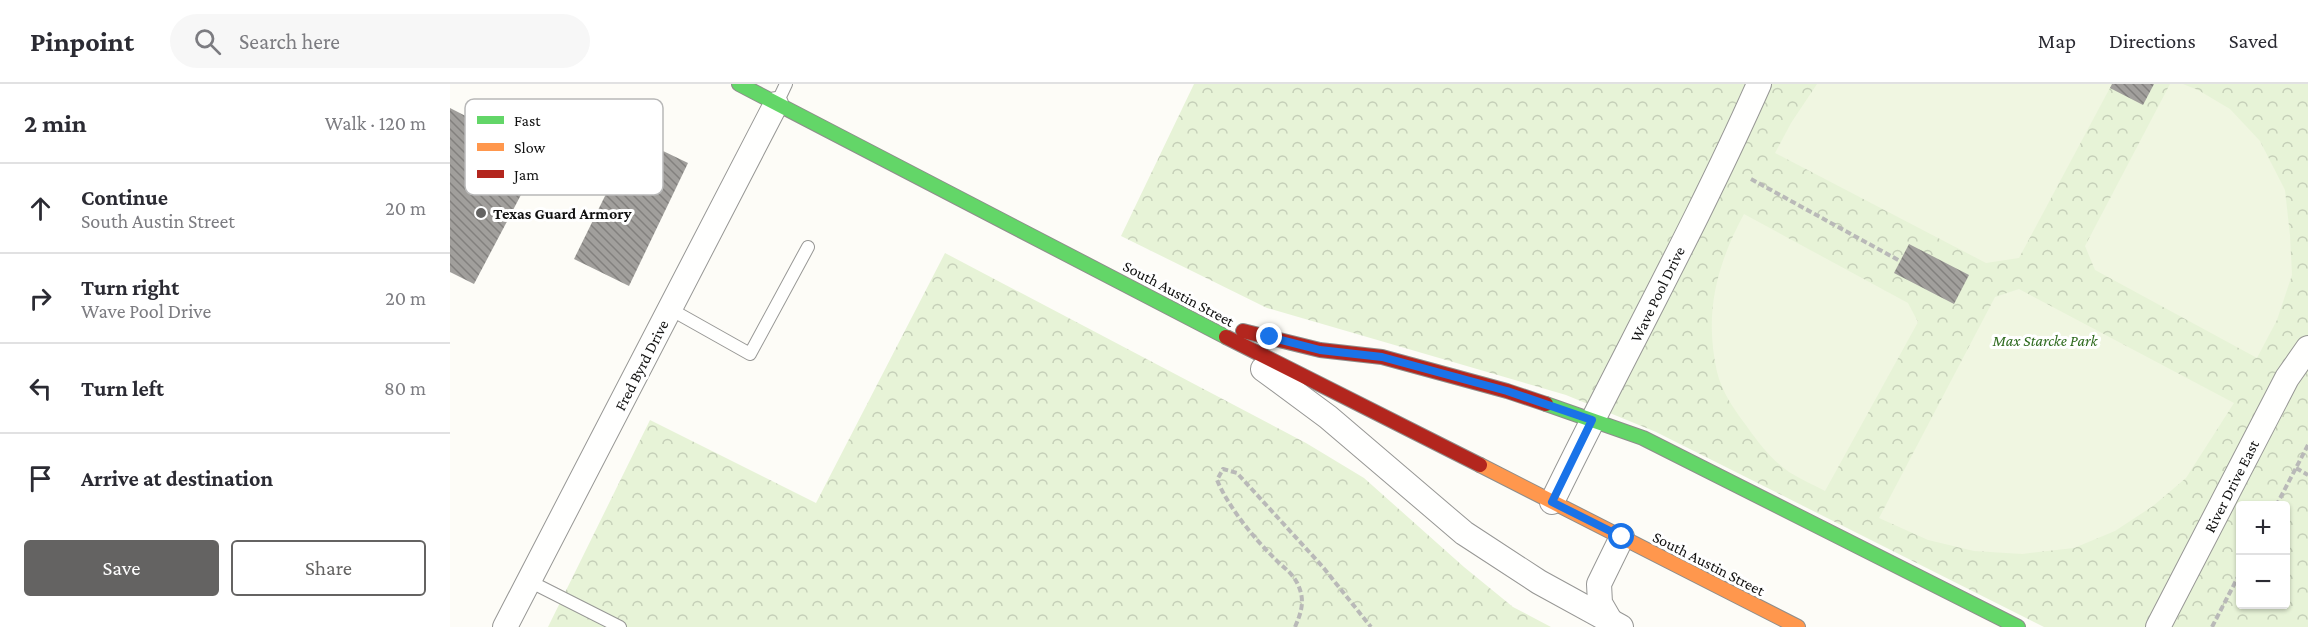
<!DOCTYPE html>
<meta charset="utf-8">
<style>
body{margin:0;font-family:"Crimson Pro",serif;background:#f7f7f7;color:#2b2b33}
.controls{position:absolute;right:18px;bottom:18px;display:grid;overflow:hidden;border-radius:6px;box-shadow:0 2px 4px #0004}
.controls button{width:54px;height:54px;display:grid;place-items:center;padding:0;border:0;border-bottom:2px solid #e1e1e2;background:#fff;color:#2b2b33;font:30px sans-serif}
.stop{position:absolute;width:18px;height:18px;margin:-14px;border:4px solid #1a73e8;border-radius:50%;background:#fff}
.stop.end{background:#1a73e8;border-color:#fff;box-shadow:0 2px 6px #0008}
.list{margin:0;padding:0;list-style:none}
h2{display:flex;justify-content:space-between;align-items:center;height:78px;margin:0;padding:0 24px;font-size:26px}
h2 small{font-size:20px;font-weight:400;color:#7c7c81}
.list li{display:grid;grid-template-columns:39px 1fr auto;gap:18px;align-items:center;box-sizing:border-box;height:90px;padding:0 24px;border-top:2px solid #e1e1e2}
.list b{display:block;font-size:22px;white-space:nowrap}
.list p{margin:0;font-size:20px;white-space:nowrap;color:#7c7c81}
.list em{font-size:20px;font-style:normal;color:#7c7c81}
.actions{display:flex;gap:12px;padding:18px 24px}
.actions a{flex:1;padding:14px 0;border:2px solid #646362;border-radius:6px;text-align:center;font-size:21px;color:#646362}
.actions .main{background:#646362;color:#fff}
.icon{flex:none;width:33px;height:33px;fill:none;stroke:currentColor;stroke-width:2;stroke-linecap:round;stroke-linejoin:round}
.map{position:relative;flex:none;width:1858px;height:543px;overflow:hidden}
header{display:flex;align-items:center;gap:36px;box-sizing:border-box;height:84px;padding:0 30px;background:#fff;border-bottom:2px solid #e1e1e2}
header strong{font-size:28px}
nav{display:flex;gap:33px;margin-inline-start:auto;font-size:21px}
.search{width:420px;height:54px;background:#f7f7f7;display:flex;align-items:center;gap:15px;box-sizing:border-box;padding:0 21px;border-radius:33px;color:#7c7c81;font-size:22px}
main{display:flex}
aside{flex:1;background:#fff}
.map>svg:first-child{display:block}
.park{fill:url(#park-crowns);fill-rule:evenodd}
.pitch{fill:#f0f6e1}
.building{fill:url(#building-back-hatch)}
.lines{fill:none;stroke-linecap:round;stroke-linejoin:round}
.lane-casing{stroke:#979795;stroke-width:14}
.street-casing{stroke:#979795;stroke-width:26}
.fast-casing{stroke:#8e8d8b;stroke-width:16}
.slow-casing{stroke:#8e8d8b;stroke-width:16}
.jam-casing{stroke:#8e8d8b;stroke-width:16}
.path{stroke:#b9b9b8;stroke-width:4;stroke-dasharray:6 3;stroke-linecap:butt}
.lane{stroke:#fffffe;stroke-width:12}
.street{stroke:#fffffe;stroke-width:24}
.fast{stroke:#63d668;stroke-width:14}
.slow{stroke:#ff974d;stroke-width:14}
.jam{stroke:#b3261e;stroke-width:14}
.route{stroke:#1a73e8;stroke-width:8}
.poi-dot{fill:#646362;stroke:#fff;stroke-width:2}
.labels{text-anchor:middle;stroke-width:6;stroke-linejoin:round;paint-order:stroke}
.poi-label{font-size:16px;font-weight:bold;fill:#111;stroke:#fff;text-anchor:start}
.street-label{font-size:16px;fill:#111;stroke:#fff}
.park-label{font-size:16px;font-style:italic;fill:#2f6b1f;stroke:#fff}
.key{fill:#fff;stroke:#b8b8b8;stroke-width:1.5}
.key-label{font-size:16px;fill:#111}
</style>
<header>
<strong>Pinpoint</strong>
<div class="search"><svg class="icon" aria-label="search" viewBox="0 0 24 24"><circle cx="10" cy="10" r="6"/><path d="M15 15l6 6"/></svg>Search here</div>
<nav><a>Map</a><a>Directions</a><a>Saved</a></nav>
</header>
<main>
<aside>
<h2>2 min<small>Walk · 120 m</small></h2>
<ul class="list">
<li><svg class="icon" aria-label="ahead" viewBox="0 0 24 24"><path d="M12 20V5M6 11l6-6 6 6"/></svg><div><b>Continue</b><p>South Austin Street</p></div><em>20 m</em></li>
<li><svg class="icon" aria-label="right" viewBox="0 0 24 24"><path d="M7 20v-9h11M14 6l5 5-5 5"/></svg><div><b>Turn right</b><p>Wave Pool Drive</p></div><em>20 m</em></li>
<li><svg class="icon" aria-label="left" viewBox="0 0 24 24"><path d="M17 20v-9H6M10 6l-5 5 5 5"/></svg><div><b>Turn left</b></div><em>80 m</em></li>
<li><svg class="icon" aria-label="arrive" viewBox="0 0 24 24"><path d="M6 21V4h12l-3 4 3 4H6"/></svg><div><b>Arrive at destination</b></div></li>
</ul>
<div class="actions"><a class="main">Save</a><a>Share</a></div>
</aside>
<div class="map">
<svg width="1858" height="543" viewBox="0 0 1858 543">
<defs>
<pattern id="park-crowns" width="20" height="18" patternUnits="userSpaceOnUse" patternTransform="scale(1.5)"><rect width="20" height="18" fill="#e7f3d7"/><path d="M2 6a3 3 0 1 1 6 0M12 15a3 3 0 1 1 6 0" fill="none" stroke="#c5cfb8"/></pattern>
<pattern id="building-back-hatch" width="6" height="6" patternUnits="userSpaceOnUse" patternTransform="scale(1.5)"><rect width="6" height="6" fill="#a19f9c"/><path d="M-1 5l2 2M0 0l6 6M5-1l2 2" fill="none" stroke="#82807e"/></pattern>
</defs>
<rect width="100%" height="100%" fill="#fdfcf7"/>
<g class="park">
<path d="M744,0H1858V543H1594L1206,348L1116,311L817,224L671,152ZM1790,422H1836V520H1790Z"/>
<polygon points="495,169 856,359 914,394 1014,483 1063,523 1101,543 98,543 200,336 366,419"/>
</g>
<g class="pitch">
<polygon points="1367,0 1662,0 1569,174 1536,179 1325,69 1341,39"/>
<polygon points="1720,0 1733,0 1748,6 1780,25 1810,57 1835,106 1840,151 1842,191 1827,236 1807,274 1645,186 1635,162"/>
<path d="M1294,130L1458,219L1468,238L1375,407C1364,401 1350,395 1339,388C1322,376 1310,361 1298,344C1286,328 1272,309 1267,288C1254,230 1266,182 1294,130Z"/>
<polygon points="1569,205 1784,319 1736,394 1703,422 1665,447 1624,464 1572,470 1524,467 1478,456 1429,434 1545,213"/>
</g>
<g class="building">
<polygon points="1662,0 1704,0 1693,21 1660,4"/>
<polygon points="0,24 92,71 24,200 0,188"/>
<polygon points="184,53 238,79 179,202 124,175"/>
<polygon points="1459,160 1519,191 1504,220 1444,189"/>
</g>
<g class="lines">
<g class="lane-casing">
<g id="lane">
<polyline points="327,19 336,0"/>
<polyline points="220,225 300,270 358,163"/>
<polyline points="79,497 170,543"/>
</g>
</g>
<g class="street-casing">
<g id="street">
<polyline points="813,285 878,333 1014,449 1089,498 1171,543"/>
<path d="M1102,418C1170,278 1246,142 1309,0"/>
<polyline points="1161,538 1150,519 1149,500 1172,453"/>
<polyline points="55,543 326,20"/>
<polyline points="1708,543 1837,294 1858,264"/>
</g>
</g>
<g class="fast-casing">
<g id="fast">
<polyline points="289,0 776,253"/>
<polyline points="1096,320 1193,354 1568,543"/>
</g>
</g>
<g class="slow-casing">
<polyline id="slow" points="1030,381 1348,543"/>
</g>
<g class="jam-casing">
<g id="jam">
<polyline points="793,247 870,266 932,273 1057,307 1096,320"/>
<polyline points="776,253 1030,381"/>
</g>
</g>
<g class="path">
<polyline points="1301,95 1450,177"/>
<polyline points="1846,384 1858,391"/>
<polyline points="1826,422 1858,361"/>
<path d="M845,543C851,529 855,518 849,503C844,490 834,484 825,475C803,453 779,424 767,396L773,385L787,389L872,482L921,543"/>
<polyline points="1762,543 1790,489"/>
</g>
<use href="#lane" class="lane"/>
<use href="#street" class="street"/>
<use href="#fast" class="fast"/>
<use href="#slow" class="slow"/>
<use href="#jam" class="jam"/>
</g>
<g class="lines">
<polyline class="route" points="820,253 870,266 932,273 1057,307 1142,336 1102,418 1172,453"/>
</g>
<circle class="poi-dot" cx="31" cy="129" r="6"/>
<g class="labels">
<g class="poi-label">
<text x="43" y="135">Texas Guard Armory</text>
</g>
<g class="street-label">
<text transform="translate(729 209) rotate(28)" y="6">South Austin Street</text>
<text transform="translate(1207 210) rotate(-64)" y="6">Wave Pool Drive</text>
<text transform="translate(191 281) rotate(-63)" y="6">Fred Byrd Drive</text>
<text transform="translate(1781 402) rotate(-63)" y="6">River Drive East</text>
<text transform="translate(1259 479) rotate(27)" y="6">South Austin Street</text>
</g>
<g class="park-label">
<text x="1595" y="262">Max Starcke Park</text>
</g>
</g>
<rect x="15" y="15" width="198" height="96" rx="9" class="key"/>
<rect x="27" y="32" width="27" height="8" fill="#63d668"/>
<rect x="27" y="59" width="27" height="8" fill="#ff974d"/>
<rect x="27" y="86" width="27" height="8" fill="#b3261e"/>
<g class="key-label">
<text x="64" y="42">Fast</text>
<text x="64" y="69">Slow</text>
<text x="64" y="96">Jam</text>
</g>
</svg>
<div class="controls">
<button>+</button>
<button>−</button>
</div>
<div class="stop" style="left:1172px;top:453px"></div>
<div class="stop end" style="left:820px;top:253px"></div>
</div>
</main>
